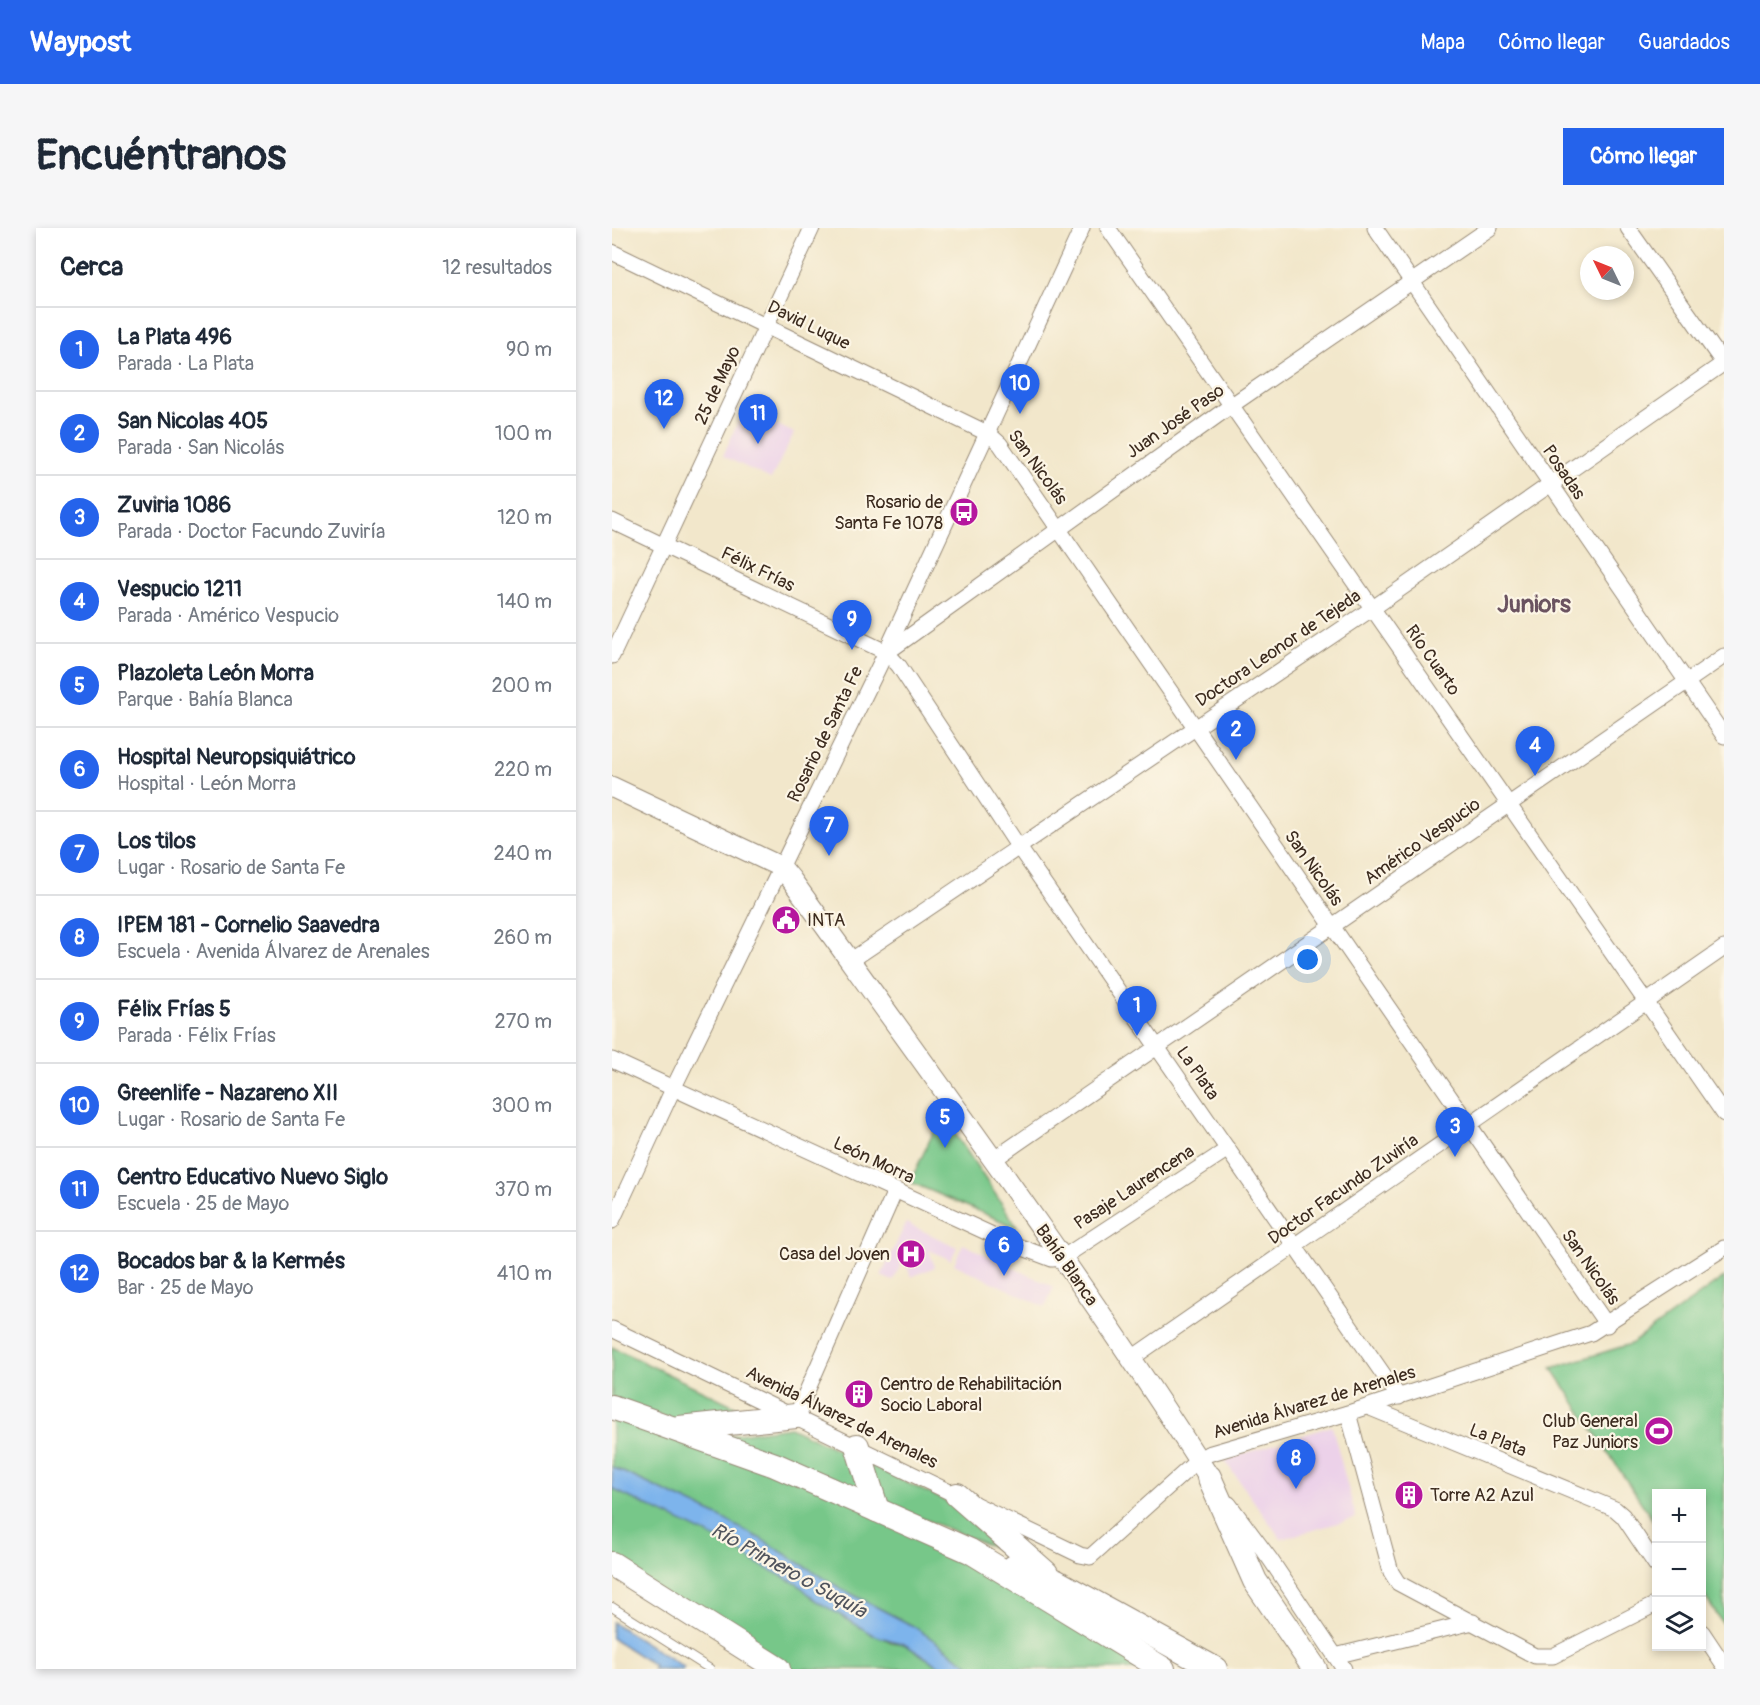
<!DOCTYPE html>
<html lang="es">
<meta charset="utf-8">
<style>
body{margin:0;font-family:Pangolin,sans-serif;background:#f6f6f7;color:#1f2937}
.controls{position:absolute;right:18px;bottom:18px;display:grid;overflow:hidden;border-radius:0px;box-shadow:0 3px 9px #0003}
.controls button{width:54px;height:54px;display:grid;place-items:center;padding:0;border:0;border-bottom:2px solid #e0e1e3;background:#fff;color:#1f2937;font:30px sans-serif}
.compass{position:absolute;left:968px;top:18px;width:54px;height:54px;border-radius:50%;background:#fff;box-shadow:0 3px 9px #0003;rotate:313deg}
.you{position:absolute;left:696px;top:732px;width:21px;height:21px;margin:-15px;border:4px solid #fff;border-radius:50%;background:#1a73e8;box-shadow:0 0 0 9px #1a73e833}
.badge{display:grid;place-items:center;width:39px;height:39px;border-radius:50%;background:#2563eb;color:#fff;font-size:20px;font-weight:700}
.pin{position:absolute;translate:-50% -50px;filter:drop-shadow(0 2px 3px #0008)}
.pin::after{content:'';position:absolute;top:32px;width:21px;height:18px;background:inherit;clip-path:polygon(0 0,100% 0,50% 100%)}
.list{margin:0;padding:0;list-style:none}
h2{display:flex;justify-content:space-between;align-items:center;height:78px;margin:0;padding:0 24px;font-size:26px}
h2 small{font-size:20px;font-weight:400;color:#747a83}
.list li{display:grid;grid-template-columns:39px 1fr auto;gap:18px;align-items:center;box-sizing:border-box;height:84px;padding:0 24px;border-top:2px solid #e0e1e3}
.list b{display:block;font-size:22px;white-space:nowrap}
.list p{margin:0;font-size:20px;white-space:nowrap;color:#747a83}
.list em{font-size:20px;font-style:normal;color:#747a83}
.icon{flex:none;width:33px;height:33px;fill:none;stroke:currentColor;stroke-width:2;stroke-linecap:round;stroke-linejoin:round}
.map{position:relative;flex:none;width:1112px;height:1441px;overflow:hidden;border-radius:0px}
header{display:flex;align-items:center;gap:36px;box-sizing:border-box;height:84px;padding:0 30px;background:#2563eb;color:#fff}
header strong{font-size:28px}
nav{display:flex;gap:33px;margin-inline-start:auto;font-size:21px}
.intro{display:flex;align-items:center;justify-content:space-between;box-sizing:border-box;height:144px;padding:0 36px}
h1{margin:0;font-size:42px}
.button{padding:15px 27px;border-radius:0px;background:#2563eb;color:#fff;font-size:21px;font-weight:700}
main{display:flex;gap:36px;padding:0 36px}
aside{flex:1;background:#fff;border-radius:0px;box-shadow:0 3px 9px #0003}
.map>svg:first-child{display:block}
.built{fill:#ecd1e9}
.green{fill:#77c789;stroke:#597854;stroke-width:1.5}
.water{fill:#7db4ec;stroke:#5c6f85;stroke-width:1.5}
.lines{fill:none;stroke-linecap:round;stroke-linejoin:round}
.service-casing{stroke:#968874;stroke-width:10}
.minor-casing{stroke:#968874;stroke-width:17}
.tertiary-casing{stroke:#968874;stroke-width:22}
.primary-casing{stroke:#968874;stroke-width:26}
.service{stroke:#fff;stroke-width:8}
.minor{stroke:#fff;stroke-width:15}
.tertiary{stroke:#fff;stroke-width:20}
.primary{stroke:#fff;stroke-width:24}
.labels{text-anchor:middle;stroke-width:4.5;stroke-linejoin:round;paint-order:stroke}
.street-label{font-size:18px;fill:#3b2a1e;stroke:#fcf5e5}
.poi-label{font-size:18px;fill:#3b2a1e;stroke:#fcf5e5;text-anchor:end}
.water-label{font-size:20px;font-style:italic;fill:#4f535c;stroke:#fcf5e5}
.district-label{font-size:24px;font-weight:bold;fill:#6b5360;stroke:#fcf5e5}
</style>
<header>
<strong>Waypost</strong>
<nav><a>Mapa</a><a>Cómo llegar</a><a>Guardados</a></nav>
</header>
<div class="intro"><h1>Encuéntranos</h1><a class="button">Cómo llegar</a></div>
<main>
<aside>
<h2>Cerca<small>12 resultados</small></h2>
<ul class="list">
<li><span class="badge">1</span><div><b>La Plata 496</b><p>Parada · La Plata</p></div><em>90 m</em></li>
<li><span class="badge">2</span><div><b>San Nicolas 405</b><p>Parada · San Nicolás</p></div><em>100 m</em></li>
<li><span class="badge">3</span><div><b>Zuviria 1086</b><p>Parada · Doctor Facundo Zuviría</p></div><em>120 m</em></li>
<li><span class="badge">4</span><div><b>Vespucio 1211</b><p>Parada · Américo Vespucio</p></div><em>140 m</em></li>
<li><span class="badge">5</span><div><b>Plazoleta León Morra</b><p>Parque · Bahía Blanca</p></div><em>200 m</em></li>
<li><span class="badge">6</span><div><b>Hospital Neuropsiquiátrico</b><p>Hospital · León Morra</p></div><em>220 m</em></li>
<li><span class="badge">7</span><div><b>Los tilos</b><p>Lugar · Rosario de Santa Fe</p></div><em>240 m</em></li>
<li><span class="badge">8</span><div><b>IPEM 181 - Cornelio Saavedra</b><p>Escuela · Avenida Álvarez de Arenales</p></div><em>260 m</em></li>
<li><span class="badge">9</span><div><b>Félix Frías 5</b><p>Parada · Félix Frías</p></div><em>270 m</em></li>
<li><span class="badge">10</span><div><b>Greenlife - Nazareno XII</b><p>Lugar · Rosario de Santa Fe</p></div><em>300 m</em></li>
<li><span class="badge">11</span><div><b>Centro Educativo Nuevo Siglo</b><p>Escuela · 25 de Mayo</p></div><em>370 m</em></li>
<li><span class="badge">12</span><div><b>Bocados bar &amp; la Kermés</b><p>Bar · 25 de Mayo</p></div><em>410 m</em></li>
</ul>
</aside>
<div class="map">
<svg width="1112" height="1441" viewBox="0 0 1112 1441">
<rect width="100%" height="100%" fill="#fcf5e5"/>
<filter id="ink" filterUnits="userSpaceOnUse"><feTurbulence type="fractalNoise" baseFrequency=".0167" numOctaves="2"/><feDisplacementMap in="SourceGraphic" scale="12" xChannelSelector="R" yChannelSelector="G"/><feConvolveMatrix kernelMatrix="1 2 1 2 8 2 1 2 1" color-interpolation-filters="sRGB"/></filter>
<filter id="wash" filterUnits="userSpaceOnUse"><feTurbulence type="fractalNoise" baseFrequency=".008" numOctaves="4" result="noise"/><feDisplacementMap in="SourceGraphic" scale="24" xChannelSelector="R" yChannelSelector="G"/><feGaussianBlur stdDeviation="1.35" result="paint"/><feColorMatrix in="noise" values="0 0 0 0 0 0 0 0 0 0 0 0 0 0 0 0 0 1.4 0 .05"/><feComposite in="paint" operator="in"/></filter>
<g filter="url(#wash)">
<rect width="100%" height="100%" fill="#f2e7cb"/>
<g class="built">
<polygon points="132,181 182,205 159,251 111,228"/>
<polygon points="294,995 345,1019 339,1032 317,1022 323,1039 299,1049 292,1031 281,1053 269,1048"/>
<polygon points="351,1016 442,1059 433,1079 342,1036"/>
<polygon points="720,1198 744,1290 669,1311 612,1232"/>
</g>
<g class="green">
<polygon points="330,886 406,1000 298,954"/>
<polygon points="1112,1049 1112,1398 1090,1364 1090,1266 1044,1266 1044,1297 940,1140 1019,1116"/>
<polygon points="0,1119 137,1185 77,1199 0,1169"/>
<polygon points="0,1179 265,1282 551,1441 363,1441 301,1398 228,1360 106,1288 0,1239"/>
<polygon points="178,1199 344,1278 385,1321 111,1208"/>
<polygon points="0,1261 115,1315 187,1357 203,1372 279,1414 292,1416 332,1441 166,1441 0,1336"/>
</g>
<g class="water">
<polygon points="0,1239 106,1288 149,1311 228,1360 301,1398 363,1441 332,1441 292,1416 261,1407 203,1372 187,1357 141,1333 126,1321 0,1261"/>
<polygon points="0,1394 72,1439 71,1441 40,1441 42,1437 0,1410"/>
</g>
</g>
<g filter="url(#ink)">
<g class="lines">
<g class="service-casing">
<polyline id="service" points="0,1379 98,1441"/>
</g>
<g class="minor-casing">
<g id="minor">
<polyline points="496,0 1112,886"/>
<polyline points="763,0 1112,508"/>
<polyline points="1016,0 1112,136"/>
<polyline points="0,24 377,206 388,216 995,1097"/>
<polyline points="0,293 274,424 287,438 406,618 787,1169"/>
<polyline points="277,423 620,177 878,0"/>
<polyline points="0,428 200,0"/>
<polyline points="238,733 761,380 1112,135"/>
<polyline points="0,832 398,1015 440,1031 450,1030 616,921"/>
<polyline points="381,932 1112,428"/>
<polyline points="0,993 61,861 274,424 470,0"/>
<polyline points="0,1101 468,1327 478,1329 586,1232 596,1226 736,1185 979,1105 1112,1020"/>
<polyline points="520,1130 1112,720"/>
<polyline points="756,1179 1003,1281 1011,1288 1044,1337"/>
<polyline points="736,1185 779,1344 786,1355 923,1428 941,1428 1044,1376"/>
<polyline points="184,1188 283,963"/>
<polyline points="617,1276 658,1331 732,1441"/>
<polyline points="1090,1404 1112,1437"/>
<polyline points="723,1428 861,1394"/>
</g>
</g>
<g class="tertiary-casing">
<path id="tertiary" d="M0,559L169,639L179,651C321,848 466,1044 597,1249"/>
</g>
<g class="primary-casing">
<g id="primary">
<polyline points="0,1179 163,1237 358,1323 551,1441"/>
<polyline points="67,1200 184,1188"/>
<polyline points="245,1218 265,1282"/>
<polyline points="597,1249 643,1353 703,1441"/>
<polyline points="345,1267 434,1345"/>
<polyline points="0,1336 166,1441"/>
<polyline points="402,1339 443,1353 603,1441"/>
</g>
</g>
<use href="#service" class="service"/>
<use href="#minor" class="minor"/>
<use href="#tertiary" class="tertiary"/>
<use href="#primary" class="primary"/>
</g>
</g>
<defs>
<g id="bus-disc" transform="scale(1.5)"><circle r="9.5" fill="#b5179e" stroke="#fcf5e5"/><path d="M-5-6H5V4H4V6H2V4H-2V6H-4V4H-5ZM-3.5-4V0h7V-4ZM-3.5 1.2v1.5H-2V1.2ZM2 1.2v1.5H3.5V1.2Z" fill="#fff"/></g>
<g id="civic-disc" transform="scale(1.5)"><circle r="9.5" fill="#b5179e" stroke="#fcf5e5"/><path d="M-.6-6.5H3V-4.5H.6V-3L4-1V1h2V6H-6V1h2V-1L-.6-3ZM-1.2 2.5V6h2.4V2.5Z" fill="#fff"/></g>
<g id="hospital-disc" transform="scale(1.5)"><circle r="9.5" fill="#b5179e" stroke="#fcf5e5"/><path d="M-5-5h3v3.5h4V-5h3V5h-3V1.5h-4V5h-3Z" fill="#fff"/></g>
<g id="building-disc" transform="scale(1.5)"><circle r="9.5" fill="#b5179e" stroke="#fcf5e5"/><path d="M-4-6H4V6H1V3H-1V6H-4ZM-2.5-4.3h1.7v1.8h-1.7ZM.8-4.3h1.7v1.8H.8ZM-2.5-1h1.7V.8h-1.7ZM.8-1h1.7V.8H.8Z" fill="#fff"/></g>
<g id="stadium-disc" transform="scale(1.5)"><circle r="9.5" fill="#b5179e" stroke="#fcf5e5"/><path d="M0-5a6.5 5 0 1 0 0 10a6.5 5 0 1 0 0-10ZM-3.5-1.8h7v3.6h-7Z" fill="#fff"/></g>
</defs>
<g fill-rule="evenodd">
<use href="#bus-disc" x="352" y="284"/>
<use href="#civic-disc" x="174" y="692"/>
<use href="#hospital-disc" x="299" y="1026"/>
<use href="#building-disc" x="247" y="1166"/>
<use href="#stadium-disc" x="1047" y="1203"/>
<use href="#building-disc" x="797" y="1267"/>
</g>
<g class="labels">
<g class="street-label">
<text transform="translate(197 97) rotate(26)" y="6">David Luque</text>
<text transform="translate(105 157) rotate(-65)" y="6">25 de Mayo</text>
<text transform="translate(563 193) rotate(-35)" y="6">Juan José Paso</text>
<text transform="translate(426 239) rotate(54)" y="6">San Nicolás</text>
<text transform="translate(952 244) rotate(56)" y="6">Posadas</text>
<text transform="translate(146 341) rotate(26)" y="6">Félix Frías</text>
<text transform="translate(666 420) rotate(-34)" y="6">Doctora Leonor de Tejeda</text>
<text transform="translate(821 432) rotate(55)" y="6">Río Cuarto</text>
<text transform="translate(213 506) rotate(-64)" y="6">Rosario de Santa Fe</text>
<text transform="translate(810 613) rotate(-35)" y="6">Américo Vespucio</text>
<text transform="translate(702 640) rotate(55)" y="6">San Nicolás</text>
<text transform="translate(586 845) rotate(55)" y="6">La Plata</text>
<text transform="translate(262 932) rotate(25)" y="6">León Morra</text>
<text transform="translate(522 959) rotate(-33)" y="6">Pasaje Laurencena</text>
<text transform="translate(731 961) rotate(-35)" y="6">Doctor Facundo Zuviría</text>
<text transform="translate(455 1037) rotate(55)" y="6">Bahía Blanca</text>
<text transform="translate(979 1039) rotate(55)" y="6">San Nicolás</text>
<text transform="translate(702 1174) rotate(-17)" y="6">Avenida Álvarez de Arenales</text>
<text transform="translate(230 1189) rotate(26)" y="6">Avenida Álvarez de Arenales</text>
<text transform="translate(886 1212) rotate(22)" y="6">La Plata</text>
</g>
<g class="poi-label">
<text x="331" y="280">Rosario de<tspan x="331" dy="21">Santa Fe 1078</tspan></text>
<text x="195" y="698" text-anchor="start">INTA</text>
<text x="278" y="1032">Casa del Joven</text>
<text x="268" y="1162" text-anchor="start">Centro de Rehabilitación<tspan x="268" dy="21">Socio Laboral</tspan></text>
<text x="1026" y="1199">Club General<tspan x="1026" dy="21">Paz Juniors</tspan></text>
<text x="818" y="1273" text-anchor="start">Torre A2 Azul</text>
</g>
<g class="water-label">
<text transform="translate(177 1342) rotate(29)" y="7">Río Primero o Suquía</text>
</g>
<g class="district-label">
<text x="922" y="384">Juniors</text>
</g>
</g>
</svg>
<div class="controls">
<button>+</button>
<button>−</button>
<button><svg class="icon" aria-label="layers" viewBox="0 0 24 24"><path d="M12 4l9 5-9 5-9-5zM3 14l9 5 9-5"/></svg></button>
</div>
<svg class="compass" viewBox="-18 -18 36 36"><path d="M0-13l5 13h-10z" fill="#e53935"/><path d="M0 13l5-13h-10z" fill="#747a83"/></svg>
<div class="you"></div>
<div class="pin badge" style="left:525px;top:808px">1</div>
<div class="pin badge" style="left:624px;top:532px">2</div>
<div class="pin badge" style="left:843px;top:929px">3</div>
<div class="pin badge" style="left:923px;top:548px">4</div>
<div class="pin badge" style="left:333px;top:920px">5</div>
<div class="pin badge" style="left:392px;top:1048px">6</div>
<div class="pin badge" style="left:217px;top:628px">7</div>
<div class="pin badge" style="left:684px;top:1261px">8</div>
<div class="pin badge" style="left:240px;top:422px">9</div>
<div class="pin badge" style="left:408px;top:186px">10</div>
<div class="pin badge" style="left:146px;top:216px">11</div>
<div class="pin badge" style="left:52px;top:201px">12</div>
</div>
</main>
